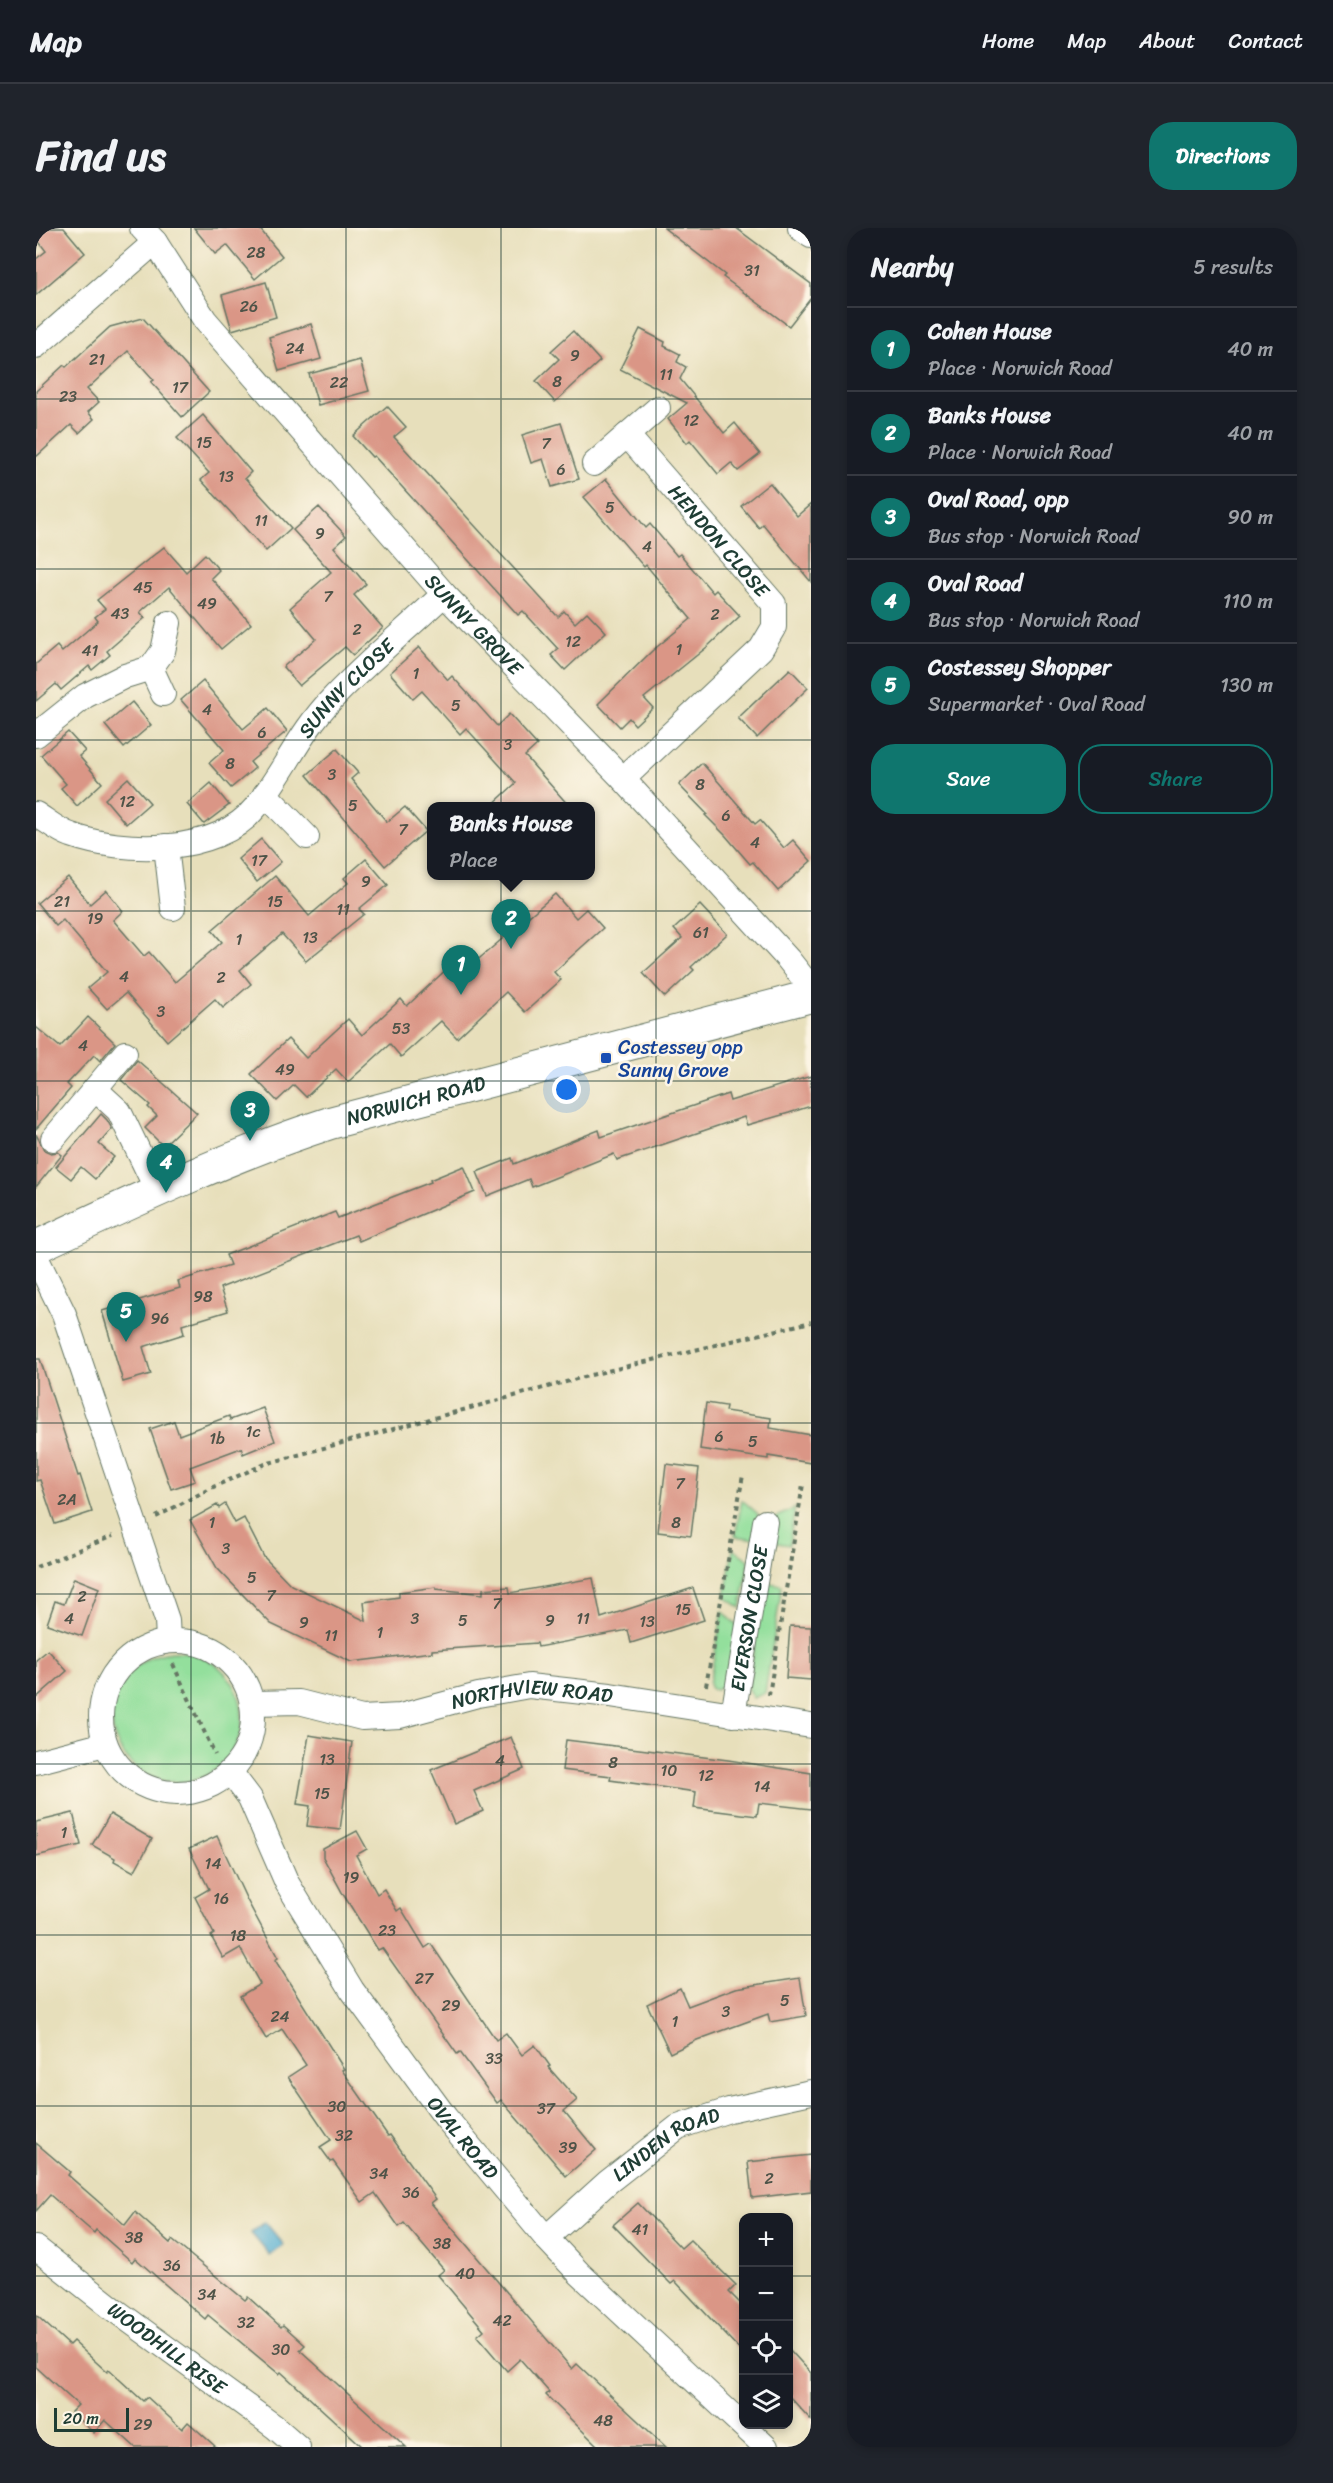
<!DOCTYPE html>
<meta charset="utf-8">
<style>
body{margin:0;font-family:Sriracha,sans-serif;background:#20242c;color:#f1f3f6}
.controls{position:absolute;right:18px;bottom:18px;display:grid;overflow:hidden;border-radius:12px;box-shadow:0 3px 9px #0003}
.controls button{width:54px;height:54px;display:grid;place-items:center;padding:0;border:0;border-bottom:2px solid #363941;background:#171b24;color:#f1f3f6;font:30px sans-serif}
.scale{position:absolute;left:18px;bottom:15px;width:75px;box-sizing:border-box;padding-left:6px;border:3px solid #1f3d34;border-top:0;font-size:16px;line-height:21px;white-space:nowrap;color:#1f3d34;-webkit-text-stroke:4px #fcf5e5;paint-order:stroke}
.you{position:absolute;left:531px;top:862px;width:21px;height:21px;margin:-15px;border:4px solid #fff;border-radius:50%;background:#1a73e8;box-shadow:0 0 0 9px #1a73e833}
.badge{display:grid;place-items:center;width:39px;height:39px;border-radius:50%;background:#0f766e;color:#fff;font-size:20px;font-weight:700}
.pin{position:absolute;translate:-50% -50px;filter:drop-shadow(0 2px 3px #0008)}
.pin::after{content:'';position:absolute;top:32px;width:21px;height:18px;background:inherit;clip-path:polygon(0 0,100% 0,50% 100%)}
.popup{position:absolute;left:391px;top:574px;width:168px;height:78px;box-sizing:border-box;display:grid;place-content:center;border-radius:12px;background:#171b24;filter:drop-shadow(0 2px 4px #0005);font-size:20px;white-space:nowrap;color:#9ea1a6}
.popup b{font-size:22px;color:#f1f3f6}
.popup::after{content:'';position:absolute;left:50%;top:100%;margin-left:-12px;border:12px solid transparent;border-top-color:#171b24}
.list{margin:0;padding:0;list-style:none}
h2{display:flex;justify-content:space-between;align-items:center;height:78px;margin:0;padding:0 24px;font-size:26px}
h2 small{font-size:20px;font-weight:400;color:#9ea1a6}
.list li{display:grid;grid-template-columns:39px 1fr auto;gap:18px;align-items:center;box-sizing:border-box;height:84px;padding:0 24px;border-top:2px solid #363941}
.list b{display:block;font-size:22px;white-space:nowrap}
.list p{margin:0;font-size:20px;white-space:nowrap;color:#9ea1a6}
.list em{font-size:20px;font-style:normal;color:#9ea1a6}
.actions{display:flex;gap:12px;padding:18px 24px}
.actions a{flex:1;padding:14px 0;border:2px solid #0f766e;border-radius:24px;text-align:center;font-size:21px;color:#0f766e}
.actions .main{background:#0f766e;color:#fff}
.icon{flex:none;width:33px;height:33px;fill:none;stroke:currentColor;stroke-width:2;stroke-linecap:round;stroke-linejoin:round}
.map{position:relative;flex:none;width:775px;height:2219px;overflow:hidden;border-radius:24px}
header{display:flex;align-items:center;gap:36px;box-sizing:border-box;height:84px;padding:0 30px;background:#171b24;border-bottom:2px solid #363941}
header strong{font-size:28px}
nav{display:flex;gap:33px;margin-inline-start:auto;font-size:21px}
.intro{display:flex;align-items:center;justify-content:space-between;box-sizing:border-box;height:144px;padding:0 36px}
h1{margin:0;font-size:42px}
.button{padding:15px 27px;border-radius:24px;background:#0f766e;color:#fff;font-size:21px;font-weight:700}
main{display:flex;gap:36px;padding:0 36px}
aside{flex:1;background:#171b24;border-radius:24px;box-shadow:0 3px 9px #0003}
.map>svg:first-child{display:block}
.green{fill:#93df9c;stroke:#598e68;stroke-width:1.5}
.water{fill:#54afd2;stroke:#3a7683;stroke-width:1.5}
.building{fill:#da9686}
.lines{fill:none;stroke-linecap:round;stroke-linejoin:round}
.minor-casing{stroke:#657663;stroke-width:26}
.tertiary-casing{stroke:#657663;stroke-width:34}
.path{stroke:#657663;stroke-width:4;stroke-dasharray:4.5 4.5;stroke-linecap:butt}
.minor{stroke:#fff;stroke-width:24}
.tertiary{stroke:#fff;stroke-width:32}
.grid{fill:none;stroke:#1f3d34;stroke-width:1.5;stroke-opacity:0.55}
.transit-dot{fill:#1a4fb4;stroke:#fcf5e5;stroke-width:2}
.labels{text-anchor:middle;stroke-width:5;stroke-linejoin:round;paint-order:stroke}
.number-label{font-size:16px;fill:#4e5348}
.street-label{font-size:20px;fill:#1f3d34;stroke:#fcf5e5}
.transit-label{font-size:20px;fill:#164399;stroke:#fcf5e5;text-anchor:start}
</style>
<header>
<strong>Map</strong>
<nav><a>Home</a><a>Map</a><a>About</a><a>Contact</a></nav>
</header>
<div class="intro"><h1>Find us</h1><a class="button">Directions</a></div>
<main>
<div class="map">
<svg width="775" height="2219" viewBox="0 0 775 2219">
<rect width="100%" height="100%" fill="#fcf5e5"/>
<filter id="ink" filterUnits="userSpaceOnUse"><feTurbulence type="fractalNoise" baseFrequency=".0167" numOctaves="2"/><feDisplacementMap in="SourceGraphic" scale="12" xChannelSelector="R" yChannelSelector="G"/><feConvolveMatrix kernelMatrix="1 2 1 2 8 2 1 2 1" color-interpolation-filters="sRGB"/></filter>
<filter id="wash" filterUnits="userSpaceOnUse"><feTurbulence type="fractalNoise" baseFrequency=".008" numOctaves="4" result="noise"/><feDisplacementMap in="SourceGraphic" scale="24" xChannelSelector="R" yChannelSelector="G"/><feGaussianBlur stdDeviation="1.35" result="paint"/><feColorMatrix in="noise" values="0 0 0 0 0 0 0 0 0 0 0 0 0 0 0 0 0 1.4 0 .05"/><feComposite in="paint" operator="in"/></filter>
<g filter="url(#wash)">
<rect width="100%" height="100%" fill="#e7dfbb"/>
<g class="green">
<polygon points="706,1272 722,1286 719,1311 699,1308"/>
<polygon points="759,1280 753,1317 735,1314 739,1290"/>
<polygon points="697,1321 713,1332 705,1380 689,1369"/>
<polygon points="728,1354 746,1357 729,1465 717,1470 712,1461"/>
<path d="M687,1383L702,1399C699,1419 700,1452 680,1462L675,1461L673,1456Z"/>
<circle cx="141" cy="1489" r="65"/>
</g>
<polygon class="water" points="229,1994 248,2017 234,2028 215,2005"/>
<g id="blocks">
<g class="building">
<polygon points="0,0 28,0 49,25 0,67 0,31 10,23 0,10"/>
<polygon points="158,0 223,0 246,28 219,51 191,17 179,26"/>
<polygon points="628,0 700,0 775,56 775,70 753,98 687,49 689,47"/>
<polygon points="230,54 240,89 196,102 186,67"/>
<polygon points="107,90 173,164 146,189 115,154 118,152 92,123 51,161 63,174 52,184 58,191 43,205 35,197 0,229 0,163 28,137 30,139 74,99"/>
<polygon points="275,96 285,131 243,143 233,109"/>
<polygon points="604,101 629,114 628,118 644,126 641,134 650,139 644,151 688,205 699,195 724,226 702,243 695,235 682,246 654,212 651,215 632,191 651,175 584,141"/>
<polygon points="537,103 564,133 519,174 500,153 523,131 515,123"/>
<polygon points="324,132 333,163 282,177 273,146"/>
<polygon points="351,178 370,199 358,209 522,389 528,383 539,395 551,384 570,404 529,442 515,427 522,421 487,383 482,387 338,228 336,229 317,208"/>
<polygon points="167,187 215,244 209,250 255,300 230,323 165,252 173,245 141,210"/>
<polygon points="525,195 543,251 516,259 507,231 495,235 486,207"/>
<polygon points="570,251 610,300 614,296 641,328 644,326 677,365 680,362 704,388 671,419 608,470 617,480 599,497 593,490 584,499 562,476 616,423 655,391 610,337 608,339 548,269"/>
<polygon points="734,255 761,288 775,276 775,354 727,296 723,300 705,278"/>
<polygon points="283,279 310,308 298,319 330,356 318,367 347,400 317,427 309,419 263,458 247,439 280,411 254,380 295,344 257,302"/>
<polygon points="128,319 150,344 169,326 183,342 175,350 215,396 185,421 133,359 104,384 109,390 71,423 74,427 56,442 53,438 25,462 20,456 0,473 0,436 21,418 26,424 62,393 59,389 69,381 61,372"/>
<polygon points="383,419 412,452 416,448 461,498 473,486 501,517 489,528 534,579 454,579 480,555 430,500 424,506 386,463 377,471 354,445"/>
<polygon points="754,441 772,460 721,510 702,490"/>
<polygon points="167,453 207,501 232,480 251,503 214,534 219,540 195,560 173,535 188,522 145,472"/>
<polygon points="96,474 115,497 88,520 69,497"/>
<polygon points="32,504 49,523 43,528 66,555 41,578 25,560 30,556 5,527"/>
<polygon points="301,521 322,545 315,551 351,594 369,579 390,603 349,638 271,547"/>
<polygon points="666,535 719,596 724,592 748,620 757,612 775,633 742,663 717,634 714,636 689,607 669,587 671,586 643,557"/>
<polygon points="92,550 114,575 90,596 69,571"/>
<polygon points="175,555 193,577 168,596 151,576"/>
<polygon points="225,611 245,634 221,654 202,631"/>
<polygon points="330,631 352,657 323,681 328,686 270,733 246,706 204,742 215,756 187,780 179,771 131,813 90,765 71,781 52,760 71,744 27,692 20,698 1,675 32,649 54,676 70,662 87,683 77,692 108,728 113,724 139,754 186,714 176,702 239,648 273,688 312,655 308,650"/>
<polygon points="519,666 540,690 550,681 567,700 518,744 525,752 489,784 470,764 421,810 405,793 365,829 354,816 312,854 300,841 270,869 258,857 241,873 215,846 252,811 270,830 312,791 326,807 365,771 371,778 429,724 438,735"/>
<polygon points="664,677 691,706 655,739 658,742 629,769 607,745 646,710 638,701"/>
<polygon points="52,789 79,815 64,833 58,827 31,856 35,860 0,901 0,799 24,819"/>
<polygon points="101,832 161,885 127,918 109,900 121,888 112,879 114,877 85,852"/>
<polygon points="775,848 775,878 753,885 711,897 708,889 581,932 578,926 496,959 493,951 451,968 441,944 476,930 478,936 563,902 565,909 692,866 694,873"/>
<polygon points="65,886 71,892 76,901 63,916 78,929 59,951 45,939 35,951 20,939"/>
<polygon points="0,906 8,922 15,925 22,924 26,927 0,959"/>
<polygon points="428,938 439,964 323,1013 320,1007 184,1060 192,1083 146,1097 148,1106 107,1119 115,1146 87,1154 66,1083 144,1060 142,1053 194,1037 190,1027 299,984 302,990 395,954 394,952"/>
<polygon points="0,1131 4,1131 42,1248 44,1247 56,1284 19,1296 4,1252 0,1253"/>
<polygon points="670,1175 690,1178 689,1183 735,1190 734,1200 775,1207 775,1235 732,1228 732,1231 664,1221"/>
<polygon points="227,1180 239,1213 207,1226 205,1220 154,1239 159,1253 135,1261 114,1201 138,1193 143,1207 193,1188 194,1192"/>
<polygon points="630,1236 663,1240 655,1308 622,1304"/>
<polygon points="189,1276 199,1295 208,1290 228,1329 255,1357 330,1393 328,1374 363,1369 363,1364 400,1359 400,1361 447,1366 447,1361 473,1359 474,1365 557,1350 565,1390 657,1360 668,1392 595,1415 592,1402 502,1419 501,1415 396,1422 396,1424 315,1434 235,1396 181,1340 154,1292 181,1277 183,1280"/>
<polygon points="38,1350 63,1360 46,1408 11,1396 19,1373 28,1376"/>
<polygon points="754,1398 775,1399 775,1452 750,1450"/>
<polygon points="12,1422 31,1443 0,1470 0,1432"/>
<polygon points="273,1507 316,1514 304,1602 271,1598 274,1578 261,1576"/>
<polygon points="475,1509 488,1541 438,1563 447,1583 418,1596 395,1542"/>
<polygon points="530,1512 692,1532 775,1545 775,1581 723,1575 721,1588 658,1580 660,1564 574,1552 575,1548 526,1542"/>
<polygon points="37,1585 45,1617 0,1628 0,1594"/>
<polygon points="74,1586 116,1611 98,1644 78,1633 79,1630 56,1617"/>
<polygon points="321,1603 331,1621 320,1627 341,1666 348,1661 361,1683 365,1680 389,1720 395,1716 460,1812 470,1805 486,1827 499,1817 514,1838 512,1839 541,1872 528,1883 560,1922 530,1948 465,1872 461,1875 424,1824 421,1826 346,1720 342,1722 307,1666 287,1629 287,1621"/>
<polygon points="181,1608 211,1672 242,1730 239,1732 308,1841 306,1842 352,1908 354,1907 400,1971 395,1975 536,2141 541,2136 630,2219 563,2219 510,2167 513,2164 484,2131 471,2143 441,2108 448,2102 402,2047 408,2042 368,1995 363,1999 339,1965 326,1974 297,1933 295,1934 284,1919 295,1912 252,1849 270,1837 246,1801 230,1811 204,1768 224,1756 204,1720 187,1730 175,1708 178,1706 159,1669 173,1661 153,1621"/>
<polygon points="764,1750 770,1788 734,1794 732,1786 661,1812 634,1825 611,1776 644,1760 652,1778 700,1760"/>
<polygon points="0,1915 34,1944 32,1947 89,1997 99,1984 134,2015 136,2012 209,2072 212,2069 245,2099 247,2097 269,2117 264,2122 370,2219 327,2219 245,2144 243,2146 172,2087 169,2091 99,2030 96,2034 60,2002 58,2005 14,1967 0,1983"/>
<polygon points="775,1927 775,1963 716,1970 712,1934"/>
<polygon points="602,1975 645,2020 654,2012 700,2057 693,2064 708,2079 708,2126 639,2053 635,2056 577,1997"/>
<polygon points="0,2087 33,2117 37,2113 71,2144 73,2142 107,2173 111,2169 146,2201 152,2194 180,2219 99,2219 69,2192 58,2205 35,2184 42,2177 0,2139"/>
<polygon points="753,2121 775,2145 775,2192 753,2168"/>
</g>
</g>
</g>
<g filter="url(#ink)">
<use href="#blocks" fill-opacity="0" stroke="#657663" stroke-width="1.5"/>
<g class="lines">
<g class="minor-casing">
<g id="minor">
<path id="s1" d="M106,0L119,14L169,92L408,366L587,551L752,731L775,760"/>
<polyline points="764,0 775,8"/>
<polyline points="0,118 119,14"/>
<polyline points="591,207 622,180"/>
<path id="s2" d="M558,236L591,207L738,376V399L725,421L587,551"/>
<polyline points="115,440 127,466"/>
<polyline points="0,507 49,468 89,448 115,440 127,423 133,395"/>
<polyline points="229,566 271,609"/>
<path id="s3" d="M0,586C11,593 23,603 35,607C87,626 181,627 219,580C247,546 264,504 295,472C330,435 371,401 408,366"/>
<polyline points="130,618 137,680"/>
<polyline points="59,861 83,883 121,962"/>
<polyline points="17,911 89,825"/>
<polyline points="0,1029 28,1086 131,1392 132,1412"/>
<circle cx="141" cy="1489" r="76"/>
<path id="s4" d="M217,1475L263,1474L326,1490L364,1488L442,1467L493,1458L574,1467L775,1498"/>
<path id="s5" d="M697,1487L729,1294"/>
<polyline points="0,1534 69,1516"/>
<path id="s6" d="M195,1545L214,1570L251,1655L316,1762L410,1890L510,2010L544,2046L730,2219"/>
<path id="s7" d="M510,2010L572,1954L642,1899L693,1882L775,1864"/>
<path id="s8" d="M0,2020L76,2080L239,2199L262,2219"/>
</g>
</g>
<g class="tertiary-casing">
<g id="tertiary">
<path id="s9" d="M0,1019C96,974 192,928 294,895L775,768"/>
</g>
</g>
<g class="path">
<polyline points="120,1289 175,1260 229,1236 559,1146 775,1094"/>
<polyline points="0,1339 77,1308"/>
<polyline points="137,1436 179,1527"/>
<polyline points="670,1458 707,1247"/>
<polyline points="733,1467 767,1256"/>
</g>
<use href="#minor" class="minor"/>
<use href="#tertiary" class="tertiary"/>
</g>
</g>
<path class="grid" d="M155,0V2219M310,0V2219M465,0V2219M620,0V2219M0,171H775M0,341H775M0,512H775M0,683H775M0,853H775M0,1024H775M0,1195H775M0,1366H775M0,1536H775M0,1707H775M0,1878H775M0,2048H708M752,2048H775"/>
<rect class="transit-dot" x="564" y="824" width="12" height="12" rx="3"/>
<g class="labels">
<g class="number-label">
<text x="220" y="30">28</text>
<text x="716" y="48">31</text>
<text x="213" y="84">26</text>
<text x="259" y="126">24</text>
<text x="539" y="133">9</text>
<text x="61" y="137">21</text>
<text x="630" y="152">11</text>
<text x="521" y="159">8</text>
<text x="303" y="160">22</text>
<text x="144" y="165">17</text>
<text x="32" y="174">23</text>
<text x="655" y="198">12</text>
<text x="168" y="220">15</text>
<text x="510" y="221">7</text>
<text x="525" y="247">6</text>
<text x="190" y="254">13</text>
<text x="574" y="285">5</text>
<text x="225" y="298">11</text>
<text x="284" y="311">9</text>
<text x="611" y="324">4</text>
<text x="107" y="365">45</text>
<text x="292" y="374">7</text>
<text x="171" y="381">49</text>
<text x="84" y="391">43</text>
<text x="679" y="392">2</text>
<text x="321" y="407">2</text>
<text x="537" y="419">12</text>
<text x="643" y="427">1</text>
<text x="54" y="428">41</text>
<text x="380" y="451">1</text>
<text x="420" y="483">5</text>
<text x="171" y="487">4</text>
<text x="226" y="510">6</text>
<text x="472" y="522">3</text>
<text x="194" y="541">8</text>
<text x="296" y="552">3</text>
<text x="664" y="562">8</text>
<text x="91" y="579">12</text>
<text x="317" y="583">5</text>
<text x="690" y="593">6</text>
<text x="367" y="607">7</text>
<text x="719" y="620">4</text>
<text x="223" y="638">17</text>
<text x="330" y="659">9</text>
<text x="26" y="679">21</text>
<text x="239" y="679">15</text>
<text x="307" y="687">11</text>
<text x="59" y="696">19</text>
<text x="665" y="710">61</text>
<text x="274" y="715">13</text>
<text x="203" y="717">1</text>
<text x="88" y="754">4</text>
<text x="185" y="755">2</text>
<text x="125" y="789">3</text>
<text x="365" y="806">53</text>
<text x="47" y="823">4</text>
<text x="249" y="847">49</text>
<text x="167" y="1074">98</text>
<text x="124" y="1096">96</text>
<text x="217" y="1209">1c</text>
<text x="683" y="1214">6</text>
<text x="181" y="1216">1b</text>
<text x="717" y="1219">5</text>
<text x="644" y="1261">7</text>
<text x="31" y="1277">2A</text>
<text x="176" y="1300">1</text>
<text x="640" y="1300">8</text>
<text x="190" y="1326">3</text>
<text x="216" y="1355">5</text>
<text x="235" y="1373">7</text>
<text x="46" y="1374">2</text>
<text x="461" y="1381">7</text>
<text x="647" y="1387">15</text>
<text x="33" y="1396">4</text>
<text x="379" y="1396">3</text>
<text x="547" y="1396">11</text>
<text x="427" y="1398">5</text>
<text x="514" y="1398">9</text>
<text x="611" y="1399">13</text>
<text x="268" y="1400">9</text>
<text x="344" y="1410">1</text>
<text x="295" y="1413">11</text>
<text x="291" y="1537">13</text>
<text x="464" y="1538">4</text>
<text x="577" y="1540">8</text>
<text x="633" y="1548">10</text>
<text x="670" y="1553">12</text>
<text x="726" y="1564">14</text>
<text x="286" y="1571">15</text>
<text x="28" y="1610">1</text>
<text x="177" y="1641">14</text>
<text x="315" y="1655">19</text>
<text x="185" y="1676">16</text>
<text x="351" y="1708">23</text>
<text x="202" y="1713">18</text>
<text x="388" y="1756">27</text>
<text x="749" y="1778">5</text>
<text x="415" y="1783">29</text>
<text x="690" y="1789">3</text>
<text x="244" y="1794">24</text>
<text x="639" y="1799">1</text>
<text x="458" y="1836">33</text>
<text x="301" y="1884">30</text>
<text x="510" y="1886">37</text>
<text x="308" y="1913">32</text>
<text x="532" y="1925">39</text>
<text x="343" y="1951">34</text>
<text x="733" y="1956">2</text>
<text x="375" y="1970">36</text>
<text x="604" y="2007">41</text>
<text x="98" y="2015">38</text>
<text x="406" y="2021">38</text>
<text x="136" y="2043">36</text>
<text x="429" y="2051">40</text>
<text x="171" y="2072">34</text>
<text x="466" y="2098">42</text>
<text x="210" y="2100">32</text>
<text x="245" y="2127">30</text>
<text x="567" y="2198">48</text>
<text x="107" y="2202">29</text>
</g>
<g class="street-label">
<text dy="7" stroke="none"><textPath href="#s2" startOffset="184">HENDON CLOSE</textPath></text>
<text dy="7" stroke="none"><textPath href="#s1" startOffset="518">SUNNY GROVE</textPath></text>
<text dy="7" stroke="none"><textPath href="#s3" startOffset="388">SUNNY CLOSE</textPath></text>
<text dy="7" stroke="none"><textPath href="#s9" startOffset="408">NORWICH ROAD</textPath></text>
<text dy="7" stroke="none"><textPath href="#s5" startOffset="98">EVERSON CLOSE</textPath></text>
<text dy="7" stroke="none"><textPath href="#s4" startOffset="284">NORTHVIEW ROAD</textPath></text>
<text dy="7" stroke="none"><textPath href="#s6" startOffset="434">OVAL ROAD</textPath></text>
<text dy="7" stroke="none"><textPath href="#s7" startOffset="154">LINDEN ROAD</textPath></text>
<text dy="7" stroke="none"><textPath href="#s8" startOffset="165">WOODHILL RISE</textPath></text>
</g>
<g class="transit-label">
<text x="582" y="826">Costessey opp<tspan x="582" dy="23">Sunny Grove</tspan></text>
</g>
</g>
</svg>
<div class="controls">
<button>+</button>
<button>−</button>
<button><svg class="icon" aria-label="locate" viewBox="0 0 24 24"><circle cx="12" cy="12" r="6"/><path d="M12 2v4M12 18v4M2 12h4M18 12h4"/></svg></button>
<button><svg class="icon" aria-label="layers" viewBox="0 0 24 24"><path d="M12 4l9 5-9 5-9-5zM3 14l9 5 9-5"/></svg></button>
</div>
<div class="scale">20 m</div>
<div class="you"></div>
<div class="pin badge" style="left:425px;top:767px">1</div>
<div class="pin badge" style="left:475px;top:721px">2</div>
<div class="popup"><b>Banks House</b>Place</div>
<div class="pin badge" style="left:214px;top:913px">3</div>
<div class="pin badge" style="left:130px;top:965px">4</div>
<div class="pin badge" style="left:90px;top:1114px">5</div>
</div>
<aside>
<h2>Nearby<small>5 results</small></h2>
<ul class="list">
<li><span class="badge">1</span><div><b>Cohen House</b><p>Place · Norwich Road</p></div><em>40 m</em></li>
<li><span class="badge">2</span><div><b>Banks House</b><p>Place · Norwich Road</p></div><em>40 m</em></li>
<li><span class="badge">3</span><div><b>Oval Road, opp</b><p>Bus stop · Norwich Road</p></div><em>90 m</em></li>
<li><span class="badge">4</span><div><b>Oval Road</b><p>Bus stop · Norwich Road</p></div><em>110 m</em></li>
<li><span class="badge">5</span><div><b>Costessey Shopper</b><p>Supermarket · Oval Road</p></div><em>130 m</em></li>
</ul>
<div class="actions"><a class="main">Save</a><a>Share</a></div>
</aside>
</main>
